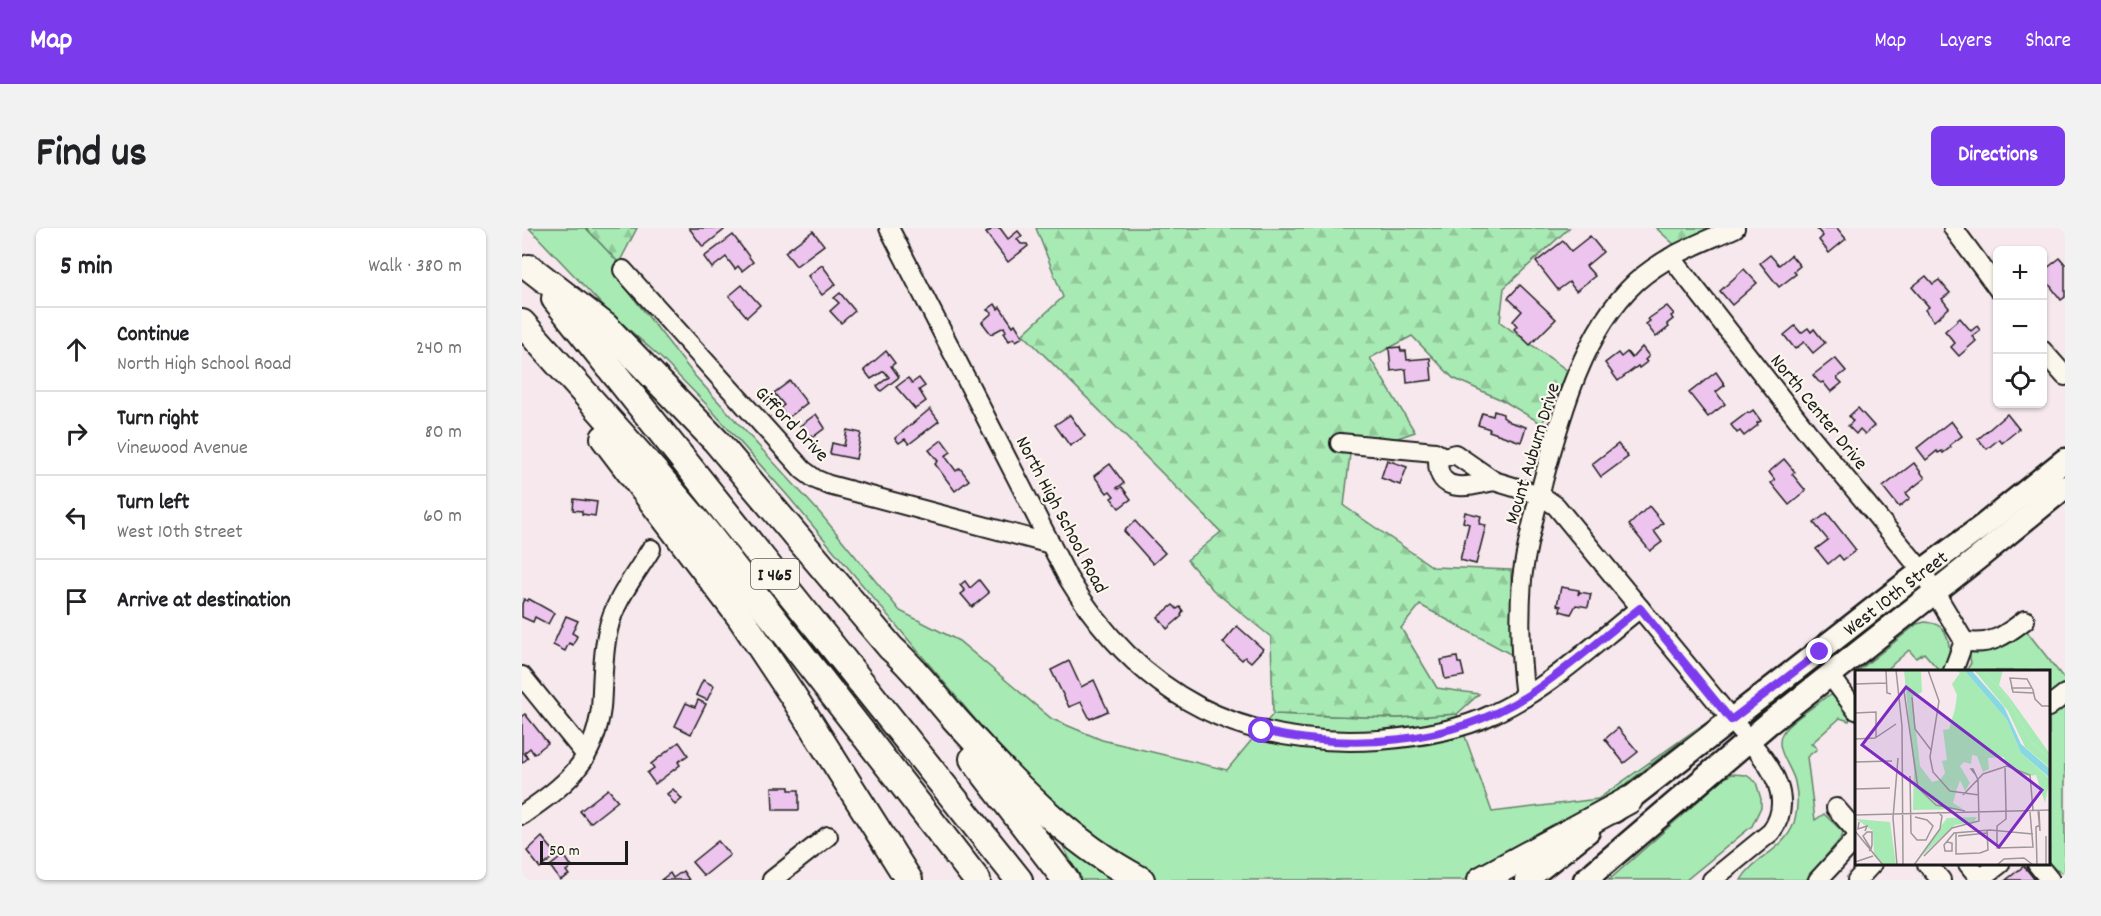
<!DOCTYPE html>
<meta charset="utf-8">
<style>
body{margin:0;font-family:Dekko,sans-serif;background:#f2f2f2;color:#202124}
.controls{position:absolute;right:18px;top:18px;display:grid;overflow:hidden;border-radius:9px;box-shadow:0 2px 4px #0004}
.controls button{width:54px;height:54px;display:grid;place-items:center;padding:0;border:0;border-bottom:2px solid #e0e0e0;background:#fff;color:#202124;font:30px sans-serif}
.scale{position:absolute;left:18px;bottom:15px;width:88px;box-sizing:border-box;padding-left:6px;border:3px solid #1c1c1c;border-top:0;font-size:16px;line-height:21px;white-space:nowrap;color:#1c1c1c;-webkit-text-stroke:4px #fbf7ec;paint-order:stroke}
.stop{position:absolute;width:18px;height:18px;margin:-14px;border:4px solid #7c3aed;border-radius:50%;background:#fff}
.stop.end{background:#7c3aed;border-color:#fff;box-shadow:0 2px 6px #0008}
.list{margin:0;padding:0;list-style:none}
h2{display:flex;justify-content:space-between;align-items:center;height:78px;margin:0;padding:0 24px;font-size:26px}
h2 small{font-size:20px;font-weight:400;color:#757577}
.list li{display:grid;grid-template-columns:39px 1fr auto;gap:18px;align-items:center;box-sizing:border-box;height:84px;padding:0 24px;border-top:2px solid #e0e0e0}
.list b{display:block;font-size:22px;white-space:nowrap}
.list p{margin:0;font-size:20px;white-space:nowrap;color:#757577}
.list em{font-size:20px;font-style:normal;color:#757577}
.icon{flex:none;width:33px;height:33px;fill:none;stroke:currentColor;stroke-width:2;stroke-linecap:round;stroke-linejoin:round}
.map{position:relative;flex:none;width:1543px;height:652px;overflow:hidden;border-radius:9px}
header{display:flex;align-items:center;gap:36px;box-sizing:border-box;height:84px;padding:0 30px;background:#7c3aed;color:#fff}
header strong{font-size:28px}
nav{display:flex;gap:33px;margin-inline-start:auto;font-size:21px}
.intro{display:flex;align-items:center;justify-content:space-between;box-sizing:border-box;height:144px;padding:0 36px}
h1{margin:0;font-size:42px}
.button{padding:15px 27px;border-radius:9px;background:#7c3aed;color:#fff;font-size:21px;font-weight:700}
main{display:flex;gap:36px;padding:0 36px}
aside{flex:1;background:#fff;border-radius:9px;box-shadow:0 2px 4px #0004}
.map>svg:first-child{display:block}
.green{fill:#a8eab4;stroke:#628368;stroke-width:1.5}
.forest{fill:url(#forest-firs);stroke:#628368;stroke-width:1.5}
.building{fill:#ecc4ee;stroke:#1c1c1c;stroke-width:1.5}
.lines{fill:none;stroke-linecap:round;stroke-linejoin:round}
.minor-casing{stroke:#1c1c1c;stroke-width:22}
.major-casing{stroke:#1c1c1c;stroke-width:27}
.highway-casing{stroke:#1c1c1c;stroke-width:30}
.minor{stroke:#fbf7ec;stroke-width:18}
.major{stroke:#fbf7ec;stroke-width:22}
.highway{stroke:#fbf7ec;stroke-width:26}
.route{stroke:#7c3aed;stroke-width:8}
.labels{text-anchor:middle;stroke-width:4.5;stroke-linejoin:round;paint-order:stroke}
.shield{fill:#fbf7ec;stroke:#5f5e5a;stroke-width:1.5}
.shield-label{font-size:18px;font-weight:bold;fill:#1c1c1c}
.street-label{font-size:20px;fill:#1c1c1c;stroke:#fbf7ec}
.inset-road{fill:none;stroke:#9f9699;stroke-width:1.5}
.view{fill:#7b2cbf;fill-opacity:0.15;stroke:#7b2cbf;stroke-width:3}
.inset-edge{fill:none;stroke:#1c1c1c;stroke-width:3}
</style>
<header>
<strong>Map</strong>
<nav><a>Map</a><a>Layers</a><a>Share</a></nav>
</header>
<div class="intro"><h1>Find us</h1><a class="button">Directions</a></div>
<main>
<aside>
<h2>5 min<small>Walk · 380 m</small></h2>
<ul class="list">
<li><svg class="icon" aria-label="ahead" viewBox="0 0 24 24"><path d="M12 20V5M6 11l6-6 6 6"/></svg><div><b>Continue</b><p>North High School Road</p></div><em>240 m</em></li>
<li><svg class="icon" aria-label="right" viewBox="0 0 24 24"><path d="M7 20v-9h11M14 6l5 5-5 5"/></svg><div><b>Turn right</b><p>Vinewood Avenue</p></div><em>80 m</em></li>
<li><svg class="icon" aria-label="left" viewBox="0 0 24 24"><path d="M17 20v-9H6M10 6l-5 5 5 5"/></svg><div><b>Turn left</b><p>West 10th Street</p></div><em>60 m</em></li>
<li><svg class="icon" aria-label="arrive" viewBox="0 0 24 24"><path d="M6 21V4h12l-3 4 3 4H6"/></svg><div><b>Arrive at destination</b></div></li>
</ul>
</aside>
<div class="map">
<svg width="1543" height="652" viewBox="0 0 1543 652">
<defs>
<pattern id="forest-firs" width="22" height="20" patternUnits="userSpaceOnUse" patternTransform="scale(1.5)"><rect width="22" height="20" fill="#a8eab4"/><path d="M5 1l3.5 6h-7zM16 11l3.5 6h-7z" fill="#90c89a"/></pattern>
</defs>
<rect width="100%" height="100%" fill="#f6e8ed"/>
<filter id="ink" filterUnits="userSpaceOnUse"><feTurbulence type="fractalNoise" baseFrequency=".0167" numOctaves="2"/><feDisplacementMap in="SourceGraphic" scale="12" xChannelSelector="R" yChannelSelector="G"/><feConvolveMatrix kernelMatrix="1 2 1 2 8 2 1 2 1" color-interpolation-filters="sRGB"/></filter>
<g filter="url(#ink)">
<g class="green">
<polygon points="7,0 64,0 97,35 96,50 173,148 298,285 378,383 437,413 530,491 580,512 705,542 751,486 875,490 935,486 970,584 1076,571 1180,497 980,652 559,652 509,558 265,267 185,177 138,129 84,81"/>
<path d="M1403,394C1408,395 1414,395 1417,398C1430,407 1429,431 1424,443H1414L1416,441L1402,425L1394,430L1387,422L1371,436L1364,443H1336L1395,396Z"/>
<polygon points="1503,404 1506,405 1543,452 1543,456 1527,470 1526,443 1444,443 1449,435 1447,424 1450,421 1468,423 1479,419"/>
<path d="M1311,467C1321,470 1330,484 1327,493L1318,490L1289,516L1294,519L1295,521L1285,529L1293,592L1302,586L1321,604L1320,609L1284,652H1219C1232,629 1262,623 1272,595C1276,582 1276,567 1273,554C1269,536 1247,517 1265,499C1277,487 1292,479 1305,468Z"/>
<polygon points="1543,473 1543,646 1534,642 1527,635 1527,486"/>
<polygon points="1210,546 1224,547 1234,554 1239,571 1239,579 1230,598 1164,652 1087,652 1201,551"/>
</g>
<g class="forest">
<polygon points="64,0 115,0 97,35"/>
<polygon points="514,0 1047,0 982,60 978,94 1046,143 1020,196 982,173 931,150 890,108 848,130 893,204 864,214 829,217 822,278 911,339 989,342 990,427 898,377 879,400 915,460 957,466 935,486 875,490 751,486 749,409 691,362 665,332 699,304 501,106 541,69"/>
<polygon points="1134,0 1210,0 1155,19"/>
</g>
<g class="building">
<polygon points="167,0 201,0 202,2 181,19"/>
<polygon points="468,0 478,0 486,11 496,3 500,8 495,11 499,16 505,16 506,18 486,34 464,5 469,2"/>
<polygon points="1294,0 1315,0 1324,11 1307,25 1297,12 1301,8"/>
<polygon points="291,3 302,17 274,38 263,24"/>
<polygon points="211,7 231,34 220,43 216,38 213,41 204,29 190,40 182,29"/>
<polygon points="1068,8 1081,24 1064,38 1073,48 1054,63 1047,54 1036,62 1014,34 1041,13 1049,23"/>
<polygon points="1248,27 1257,37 1269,27 1278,38 1272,43 1274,46 1257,59 1238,35"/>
<polygon points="1538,30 1543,36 1543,69 1539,72 1520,47 1520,44"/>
<polygon points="300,37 314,56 300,67 286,48"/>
<polygon points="1222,41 1235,55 1210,77 1198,63"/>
<polygon points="1404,48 1411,56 1417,52 1428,65 1420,71 1427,80 1412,93 1403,82 1407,79 1390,59"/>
<polygon points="220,57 238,77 225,89 207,68"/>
<polygon points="998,57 1034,91 1008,117 992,101 995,98 991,93 1000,83 986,70"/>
<polygon points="318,65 333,83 319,95 308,83 317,75 312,70"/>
<polygon points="473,76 476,81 478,79 491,98 493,96 501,109 494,113 492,110 487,113 482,105 484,103 482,99 469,106 460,94 470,85 465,82"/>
<polygon points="1145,78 1152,86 1149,88 1151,91 1145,96 1147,99 1134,109 1124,96 1128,93 1126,91"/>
<polygon points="1438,90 1449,103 1455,98 1458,102 1450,108 1454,113 1437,128 1429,119 1433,115 1423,103"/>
<polygon points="1273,98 1279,105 1286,100 1289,104 1292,101 1303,115 1291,125 1282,114 1273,121 1262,107"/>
<polygon points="878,119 879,123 884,123 885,132 908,130 910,152 885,155 884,141 869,143 867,120"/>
<polygon points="1120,119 1127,128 1123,132 1125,134 1117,140 1116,138 1096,153 1083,135 1096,125 1099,129 1105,124 1110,130"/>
<polygon points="364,123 373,135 369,138 377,149 359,163 355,158 367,149 362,143 349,151 342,142"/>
<polygon points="1313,130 1324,143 1315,150 1320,155 1309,164 1301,154 1299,155 1296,153 1291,147"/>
<polygon points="1194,144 1203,157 1194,164 1203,176 1186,189 1167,165"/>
<polygon points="386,150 390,155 397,150 403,158 397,162 404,173 393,181 374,159"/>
<polygon points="268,153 285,175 266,190 258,180 262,177 252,165"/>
<polygon points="1336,180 1352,198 1343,206 1338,201 1334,206 1326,198 1331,193 1327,188"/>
<polygon points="408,181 417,193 387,216 383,211 377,215 373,210"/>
<polygon points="1231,182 1239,193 1235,195 1236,197 1222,208 1218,203 1215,205 1209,197 1226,184 1227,185"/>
<polygon points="972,183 981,186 981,189 988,194 1004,199 999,214 967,203 968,201 956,197 960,185 971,188"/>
<polygon points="294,186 303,200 291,209 289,207 286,209 278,198"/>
<polygon points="1485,186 1497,201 1480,215 1477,211 1465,221 1456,211"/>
<polygon points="548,187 563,208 548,218 533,197"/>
<polygon points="1429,193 1440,208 1428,217 1429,219 1421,225 1420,223 1416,225 1415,223 1404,232 1395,220"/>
<polygon points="325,202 339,205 334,231 308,226 310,215 322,218"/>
<polygon points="420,212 429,224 423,228 434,243 438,240 447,252 433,263 413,236 416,233 407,222"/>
<polygon points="1096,216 1106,229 1079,249 1070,236"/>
<polygon points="1262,231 1273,244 1270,246 1284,263 1267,277 1249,255 1253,252 1247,244"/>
<polygon points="865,232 885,239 878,257 859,250"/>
<polygon points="1392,235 1403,250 1384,265 1388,270 1377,279 1361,259"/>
<polygon points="588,236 602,255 595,260 597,261 600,259 609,271 597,280 589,270 592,268 588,263 585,265 572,248"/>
<polygon points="52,271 75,274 73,288 60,286 60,283 51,282"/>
<polygon points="1127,278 1141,295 1132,303 1140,314 1128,323 1107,297"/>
<polygon points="943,284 959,288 957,296 964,297 954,336 938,332 947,296 941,294"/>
<polygon points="1305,285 1334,322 1321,332 1317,327 1306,336 1294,321 1306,312 1292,295"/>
<polygon points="613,293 643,325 631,336 602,303"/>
<polygon points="457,352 467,365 450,379 439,366 443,363 438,357 443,353 448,360"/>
<polygon points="1039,359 1057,362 1056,367 1058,364 1069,366 1066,379 1054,377 1049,386 1038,383 1039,378 1035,377"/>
<polygon points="2,371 5,373 7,371 32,385 26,396 13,389 11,394 0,389 0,376"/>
<polygon points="651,377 655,381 658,379 661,383 659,387 660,388 645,401 636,389"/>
<polygon points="44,388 56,393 50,405 55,408 51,417 47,415 43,423 31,417"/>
<polygon points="715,398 741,421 729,434 723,429 720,432 701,415"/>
<polygon points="935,429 936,435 939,435 942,448 923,451 919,432"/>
<polygon points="547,433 559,459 572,452 586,483 568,491 559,474 547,479 529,442"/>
<polygon points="181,452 192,458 185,472 174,467"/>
<polygon points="176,472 184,476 169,506 153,498 164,475 173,479"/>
<polygon points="3,486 26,515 12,526 8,520 2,525 6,530 0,535 0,488"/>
<polygon points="1096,500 1116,524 1102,535 1083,511"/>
<polygon points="157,514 166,527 156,534 158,537 133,556 125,545 132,540 129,536"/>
<polygon points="250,559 267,559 267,562 277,562 277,582 251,582"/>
<polygon points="86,561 96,573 68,595 58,583"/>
<polygon points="151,561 160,571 153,577 145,566"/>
<polygon points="20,609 35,627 18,640 5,623"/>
<polygon points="196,613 208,627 182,648 170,634"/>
<polygon points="42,627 50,639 44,643 47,647 38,652 28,638"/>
<polygon points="1502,638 1513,652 1484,652"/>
<polygon points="161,643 167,652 139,652 148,645 151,650"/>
</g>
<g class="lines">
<g class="minor-casing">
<g id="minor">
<path d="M367,0L546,350C617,468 720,521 857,512C896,509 936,503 971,486C1026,461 1071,417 1118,380"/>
<polyline points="1431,0 1476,61"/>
<polyline points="1149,29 1287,206 1400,343 1442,413 1431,443"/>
<polyline points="101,42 281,242 293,251 307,257 529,316"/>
<polyline points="1520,122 1543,148"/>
<polyline points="818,215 913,224 922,229"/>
<path d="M972,253C949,258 916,268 916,233L922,229L933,226L972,253L1018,267L1034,278L1238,526C1256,549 1269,577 1249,604L1190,652"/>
<path d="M1442,413C1467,419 1484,407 1503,392"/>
<polyline points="1308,447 1334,482"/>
<polyline points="0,448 64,527"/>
<path d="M1003,469C998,430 997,390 1000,351C1004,318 1013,285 1021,253C1039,186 1062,102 1114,54C1143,28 1178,15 1213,0"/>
<polyline points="1526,479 1543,466"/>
<polyline points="1314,580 1334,603"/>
<path d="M0,587C43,557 72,536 79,480C81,454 80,428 86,402C92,373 114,346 129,321"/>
<polyline points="1405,636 1419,652"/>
<polyline points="1446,636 1458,651"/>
<polyline points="1515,636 1528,652"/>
<polyline points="250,652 306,608"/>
<polyline points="1296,652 1334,611"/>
<polyline points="1335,652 1350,636"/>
<polyline points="1457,652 1478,636"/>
</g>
</g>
<g class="major-casing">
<g id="major">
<path id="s1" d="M1092,583L1400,343L1462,297L1543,232"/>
<polyline points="1004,652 1066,603"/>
<polyline points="1063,652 1247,495 1461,326 1543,259"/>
</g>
</g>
<g class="highway-casing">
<g id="highway">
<path d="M8,40L83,98L194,213L369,420C393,441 412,467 433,491C488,552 546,614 619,652"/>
<polyline points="33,71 497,652"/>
<polyline points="0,95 134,245 185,305 455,652"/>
<polyline points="82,210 219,390 271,468 387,652"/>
<polyline points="451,531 544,652"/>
<polyline points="959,652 1107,572"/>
</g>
</g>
<use href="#minor" class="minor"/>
<use href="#major" class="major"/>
<use href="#highway" class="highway"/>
</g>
</g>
<g class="lines" filter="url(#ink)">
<path class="route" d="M740,503C828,523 928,517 1006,467C1045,442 1081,409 1118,380L1209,492L1298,424"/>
</g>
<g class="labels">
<rect class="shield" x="229" y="331" width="48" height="30" rx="4.5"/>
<g class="shield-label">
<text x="253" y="352">I 465</text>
</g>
<g class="street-label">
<text transform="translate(1298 183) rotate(51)" y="7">North Center Drive</text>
<text transform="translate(271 195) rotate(46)" y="7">Gifford Drive</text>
<text transform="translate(1009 225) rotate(-73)" y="7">Mount Auburn Drive</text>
<text transform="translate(541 286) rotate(62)" y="7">North High School Road</text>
<text dy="7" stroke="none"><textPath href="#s1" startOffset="356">West 10th Street</textPath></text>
</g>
</g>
<g transform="translate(1333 442)">
<rect width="195" height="195" fill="#f6e8ed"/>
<path d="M49,0H54L65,96L77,112L85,110L101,122L98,133L108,139L58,140L59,100ZM119,0H127L153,28L176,72L195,88V98L170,77L153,41ZM122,147L119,152L100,155L61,191L92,148ZM1,149L35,152L41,195H29L19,186L18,161Z" fill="#a8eab4"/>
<path d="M54,0L73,2H66L67,22L57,27ZM101,0H109L152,50L166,83L195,109L190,133L181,105L172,106L151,96L149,87L133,88L134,99L128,102L122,86L117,85L116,94L109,92L105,96L115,113L110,121L105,110L101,122L85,110L90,103L87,91L92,90L88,60L94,59L100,39L102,25L97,14L105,3ZM127,0H148L144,15L155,28L195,84V88L176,72L153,28Z" fill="#a8eab4"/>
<path d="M109,0H116L149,37L166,74L195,99V108L166,83L152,50Z" fill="#87d8e0"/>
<path class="inset-road" d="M31,0L32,23L36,24M41,0L47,56L48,195M73,0L84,31L75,87L78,102L95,121L124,125M0,14L31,13M156,18H177M49,21L63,118L81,135L110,141M178,23L158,22L155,8L172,9L178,20L180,29L187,36H195M57,27L60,59L76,80M0,43L21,42V68M0,69L20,68L41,54M0,92L37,91M150,96L151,140V149L142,156V178L178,177L175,142M55,106L56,163L62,170H71L78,156L72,150L60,147M0,119L35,118M108,125L128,104L152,96L175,105L178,140M183,141L185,161L184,141M0,145L195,140M4,152L3,159L12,156L10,161M0,161L28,195M101,163V184L125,183L133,180L132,160M103,166L132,163M191,166V195M92,172L97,173V181H90L89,175L99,163L135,160L178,164M14,181L16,179L17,175V162H12L8,166L16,179M69,186L97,158L124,151L123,110L118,99H116L120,104M0,192L18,186M42,195L38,148L43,88M59,195L85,159L87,146L83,142M142,195L149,189L169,188L178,195M182,195L181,157L185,155"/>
<path class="view" d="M51,17L187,120L144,177L7,75Z"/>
<rect width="195" height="195" class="inset-edge"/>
</g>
</svg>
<div class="controls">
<button>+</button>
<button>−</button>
<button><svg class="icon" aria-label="locate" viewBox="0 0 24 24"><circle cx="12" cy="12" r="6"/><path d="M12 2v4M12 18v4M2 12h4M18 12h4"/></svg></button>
</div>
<div class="scale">50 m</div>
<div class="stop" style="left:740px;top:503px"></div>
<div class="stop end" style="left:1298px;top:424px"></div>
</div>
</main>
